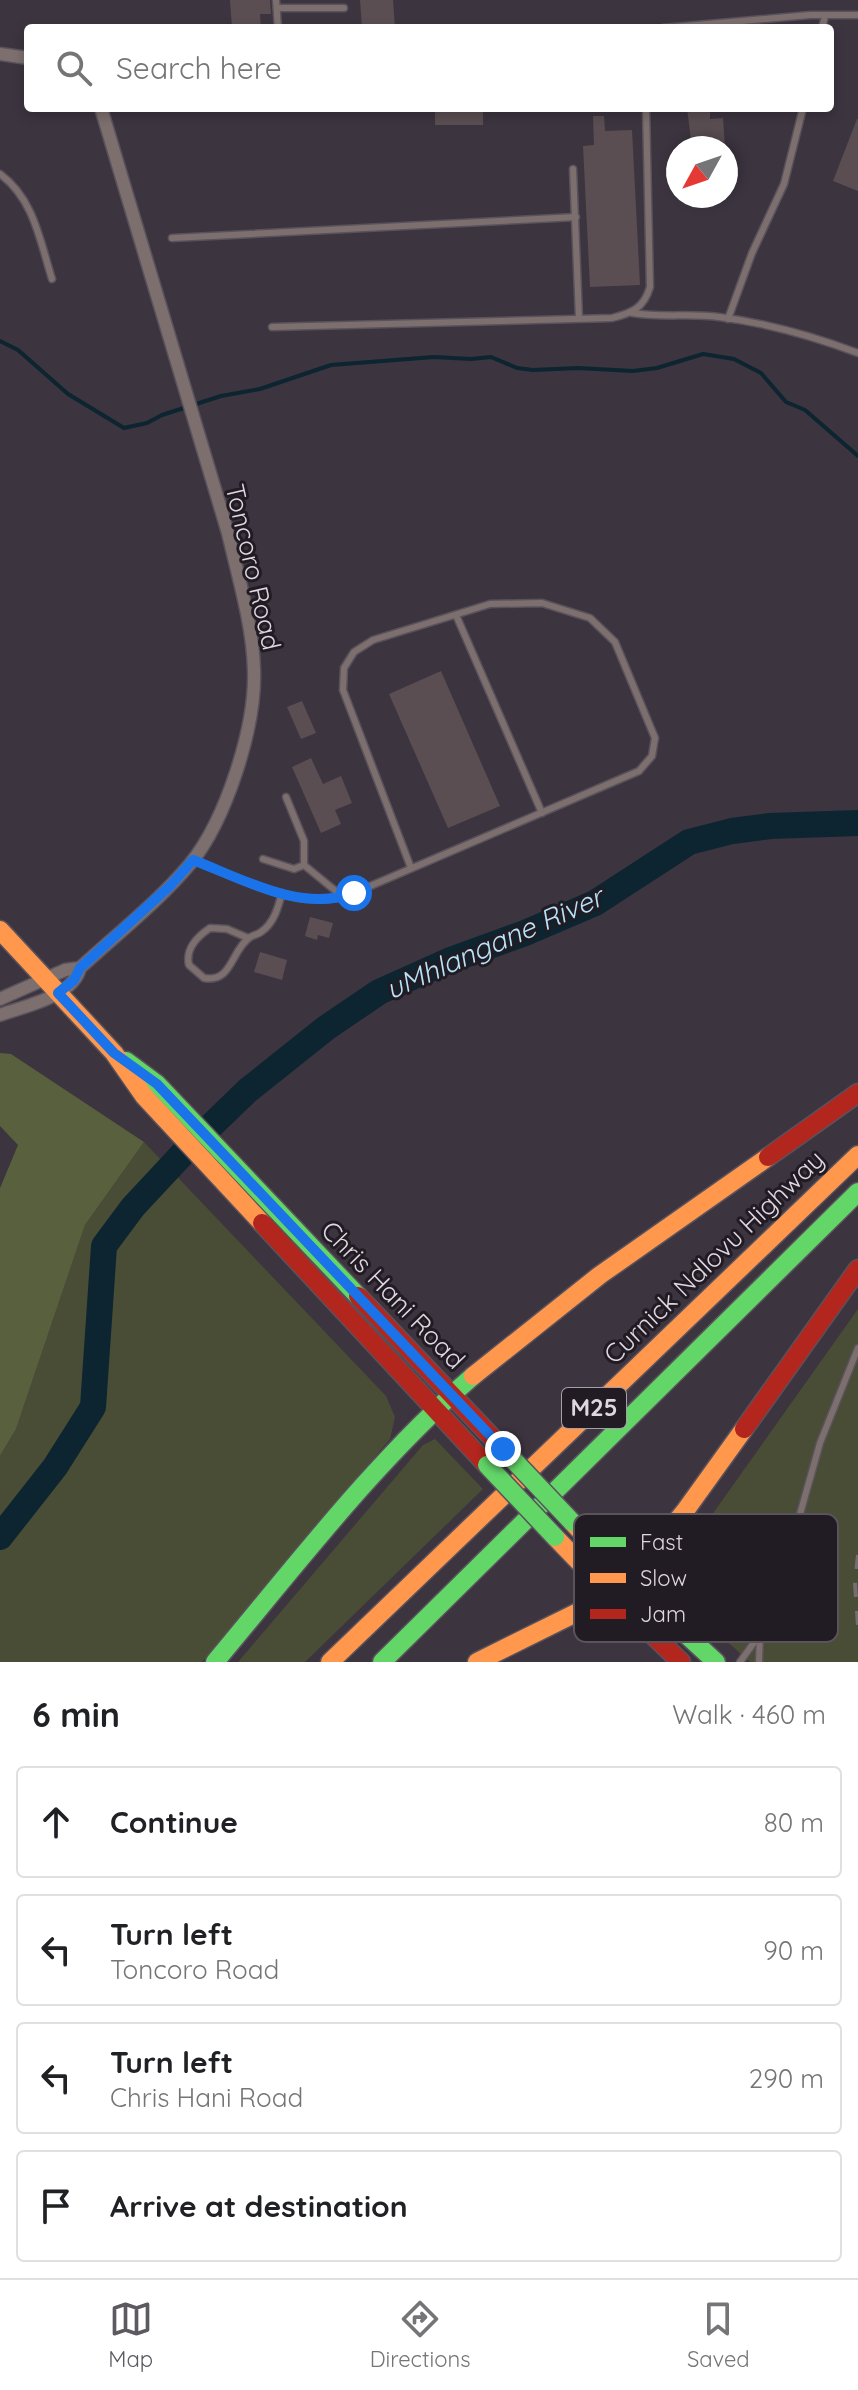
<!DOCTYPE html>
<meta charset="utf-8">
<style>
body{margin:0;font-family:Quicksand,sans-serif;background:#f6f6f6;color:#202124}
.compass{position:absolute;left:666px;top:136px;width:72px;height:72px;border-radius:50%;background:#fff;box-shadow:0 4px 12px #0003;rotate:230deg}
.stop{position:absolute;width:24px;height:24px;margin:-18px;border:6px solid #1a73e8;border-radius:50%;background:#fff}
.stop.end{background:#1a73e8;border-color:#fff;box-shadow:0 2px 8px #0008}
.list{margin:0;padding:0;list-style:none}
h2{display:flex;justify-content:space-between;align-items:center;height:104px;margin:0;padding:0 32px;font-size:34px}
h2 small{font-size:26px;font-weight:400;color:#757577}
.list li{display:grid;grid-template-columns:52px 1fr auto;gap:24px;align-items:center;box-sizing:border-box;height:112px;margin:0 16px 16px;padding:0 16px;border:2px solid #e0e0e0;border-radius:8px}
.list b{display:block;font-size:30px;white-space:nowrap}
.list p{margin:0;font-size:26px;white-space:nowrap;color:#757577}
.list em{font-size:26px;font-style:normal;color:#757577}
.icon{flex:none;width:44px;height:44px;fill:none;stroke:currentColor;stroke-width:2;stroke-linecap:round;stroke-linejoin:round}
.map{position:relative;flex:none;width:858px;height:1662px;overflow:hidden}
.search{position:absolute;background:#fff;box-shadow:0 4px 12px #0003;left:24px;right:24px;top:24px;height:88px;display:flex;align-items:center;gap:20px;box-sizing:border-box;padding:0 28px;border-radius:8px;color:#757577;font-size:30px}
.sheet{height:616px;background:#fff}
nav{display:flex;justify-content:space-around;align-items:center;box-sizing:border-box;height:112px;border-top:2px solid #e0e0e0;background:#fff;font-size:22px;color:#757577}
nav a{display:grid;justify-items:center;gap:4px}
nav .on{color:#5c5960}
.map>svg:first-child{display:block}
.green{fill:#494d35}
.forest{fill:#59603d}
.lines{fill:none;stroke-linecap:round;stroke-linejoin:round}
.stream{stroke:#0c2530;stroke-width:4}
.river{stroke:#0c2530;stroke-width:26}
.building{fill:#5a4e52}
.lane-casing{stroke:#59525c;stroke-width:9}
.street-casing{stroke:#59525c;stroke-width:15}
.fast-casing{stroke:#59525c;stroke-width:21}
.slow-casing{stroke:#59525c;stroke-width:21}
.jam-casing{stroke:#59525c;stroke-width:21}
.lane{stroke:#7c6f6e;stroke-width:6}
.street{stroke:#7c6f6e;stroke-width:12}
.fast{stroke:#63d668;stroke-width:18}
.slow{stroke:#ff974d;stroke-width:18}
.jam{stroke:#b3261e;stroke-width:18}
.rail{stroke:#776c71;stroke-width:4;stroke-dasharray:14 14;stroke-linecap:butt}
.fast-bridge-casing{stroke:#59525c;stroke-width:21;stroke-linecap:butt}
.fast-bridge{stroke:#63d668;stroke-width:18}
.route{stroke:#1a73e8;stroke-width:10}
.labels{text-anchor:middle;stroke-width:6;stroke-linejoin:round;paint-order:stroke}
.shield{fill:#211b23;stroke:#a69ea9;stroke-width:2}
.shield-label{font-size:24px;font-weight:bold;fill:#dfd6e2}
.street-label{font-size:26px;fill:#dfd6e2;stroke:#211b23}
.water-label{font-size:28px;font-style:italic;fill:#b6e4fa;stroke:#211b23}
.key{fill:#211b23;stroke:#5a535c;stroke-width:2}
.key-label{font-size:22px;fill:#dfd6e2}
</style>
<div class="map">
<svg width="858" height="1662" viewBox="0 0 858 1662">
<rect width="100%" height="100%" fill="#3c343f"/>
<g class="green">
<polygon points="144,1142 386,1396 395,1417 390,1439 202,1662 0,1662 0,1456 16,1429 85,1225"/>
<polygon points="858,1309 858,1662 750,1662 686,1605 677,1587 677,1564"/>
<polygon points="435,1439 483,1489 305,1662 238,1662 423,1445"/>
</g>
<polygon class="forest" points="0,1053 11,1054 144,1142 85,1225 16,1429 0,1456 0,1188 18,1145 0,1126"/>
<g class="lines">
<polyline class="stream" points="0,341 18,350 68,394 124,428 147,423 162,415 221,396 260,389 331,365 434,357 471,359 491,357 517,368 533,370 578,368 633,371 657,368 703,354 734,359 761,373 786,402 805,410 858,456"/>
<polyline class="river" points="0,1537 55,1467 93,1407 104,1246 133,1207 188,1148 247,1091 326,1028 379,992 448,961 525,933 595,903 689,842 732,831 770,826 858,823"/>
</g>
<g class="building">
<polygon points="230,0 270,0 271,14 260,14 261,28 232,28"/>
<polygon points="360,0 393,0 395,28 362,28"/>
<polygon points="687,108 710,108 710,119 723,118 725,148 692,148"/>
<rect x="435" y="110" width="48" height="15"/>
<polygon points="593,116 604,116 605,131 632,130 640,285 590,287 583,146 594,145"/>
<polygon points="857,119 858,119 858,191 833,181"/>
<polygon points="441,671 500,806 448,828 389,694"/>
<polygon points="302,701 316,733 301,739 287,707"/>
<polygon points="311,758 323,784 341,776 352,803 335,810 341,824 321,833 292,767"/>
<polygon points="310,917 333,923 329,938 318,935 317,940 305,936"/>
<polygon points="260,952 287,960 282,980 254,972"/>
</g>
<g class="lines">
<g class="lane-casing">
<g id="lane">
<polyline points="276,0 278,28"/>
<polyline points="277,8 344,8"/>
<polyline points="663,28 810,15 858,15"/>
<polyline points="822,28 825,16"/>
<polyline points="573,169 579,318"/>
<path d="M0,174C34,199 40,241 52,279"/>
<polyline points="172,238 576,217"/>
<path d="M632,313C662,318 691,313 719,317C767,323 813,336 858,353"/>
<polyline points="728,319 752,253 784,184 803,108"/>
<path d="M272,327L612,318C632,313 644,308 650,287L646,108"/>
<polyline points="456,615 542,813"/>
<polyline points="286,797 304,841 304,865 343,897"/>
<polyline points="263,859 294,869 304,865"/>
<path d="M193,860C242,879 301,914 354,893L639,771L652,756L655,738L615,642L590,618L542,603L490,604L373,640L354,652L344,668L343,690L411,868"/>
<path d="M248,938L227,929L210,928C198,936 185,949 189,965L204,978C232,983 231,951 249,938C252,935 257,935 261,932C274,923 278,908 282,893"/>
<polyline points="740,1662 760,1634 791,1546 820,1443 858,1348"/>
<polyline points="759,1662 760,1634"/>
</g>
</g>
<g class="street-casing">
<g id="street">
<polyline points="0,54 28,58"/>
<polyline points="0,999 65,970 80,968"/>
<path d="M0,1015C24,1006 73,997 80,968C117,934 158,902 190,864C226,820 256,727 254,670C253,626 238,576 228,533L101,108"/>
</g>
</g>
<g class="fast-casing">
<g id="fast">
<polyline points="126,1061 157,1084 358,1296"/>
<polyline points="628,1581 716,1662"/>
<path d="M215,1662C297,1564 376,1460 473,1376"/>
<polyline points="382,1662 858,1192"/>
</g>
</g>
<g class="slow-casing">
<g id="slow">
<polyline points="0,930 114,1053 144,1096 262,1223"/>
<polyline points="473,1376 600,1275 768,1157"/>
<polyline points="572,1522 628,1581"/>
<polyline points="555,1537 609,1593"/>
<polyline points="330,1662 858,1155"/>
<polyline points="477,1662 580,1611 628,1581 685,1511 744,1429"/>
</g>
</g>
<g class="jam-casing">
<g id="jam">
<polyline points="768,1157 858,1093"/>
<polyline points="262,1223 487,1465"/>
<polyline points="358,1296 503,1449"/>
<polyline points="744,1429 858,1269"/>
<polyline points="609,1593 681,1662"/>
</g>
</g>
<use href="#lane" class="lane"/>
<use href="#street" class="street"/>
<use href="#fast" class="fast"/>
<use href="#slow" class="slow"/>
<use href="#jam" class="jam"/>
<polyline class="rail" points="858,1555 855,1583 858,1626"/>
<g class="fast-bridge-casing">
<g id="fast-bridge">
<polyline points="503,1449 572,1522"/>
<polyline points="487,1465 555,1537"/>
</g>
</g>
<use href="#fast-bridge" class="fast-bridge"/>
</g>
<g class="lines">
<path class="route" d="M354,893C301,913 243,879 193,860L171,885L80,968L74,980L58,993L114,1053L157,1084L503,1449"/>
</g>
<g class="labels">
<rect class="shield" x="562" y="1388" width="64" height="40" rx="6"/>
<g class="shield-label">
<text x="594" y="1416">M25</text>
</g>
<g class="street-label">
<text transform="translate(253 567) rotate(77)" y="9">Toncoro Road</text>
<text transform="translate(714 1257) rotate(-44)" y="9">Curnick Ndlovu Highway</text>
<text transform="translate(393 1295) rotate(46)" y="9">Chris Hani Road</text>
</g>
<g class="water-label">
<text transform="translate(494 943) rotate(-24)" y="10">uMhlangane River</text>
</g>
</g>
<rect x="574" y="1514" width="264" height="128" rx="12" class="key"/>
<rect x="590" y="1537" width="36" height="10" fill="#63d668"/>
<rect x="590" y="1573" width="36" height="10" fill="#ff974d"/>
<rect x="590" y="1609" width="36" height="10" fill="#b3261e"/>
<g class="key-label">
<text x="640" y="1550">Fast</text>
<text x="640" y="1586">Slow</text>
<text x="640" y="1622">Jam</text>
</g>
</svg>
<svg class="compass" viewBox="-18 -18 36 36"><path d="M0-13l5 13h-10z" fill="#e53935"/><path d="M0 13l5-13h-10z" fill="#757577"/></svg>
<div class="stop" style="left:354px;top:893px"></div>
<div class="stop end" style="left:503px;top:1449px"></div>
<div class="search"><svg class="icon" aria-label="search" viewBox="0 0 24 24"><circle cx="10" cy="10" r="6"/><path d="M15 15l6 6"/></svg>Search here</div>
</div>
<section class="sheet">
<h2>6 min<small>Walk · 460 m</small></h2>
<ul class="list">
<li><svg class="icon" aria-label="ahead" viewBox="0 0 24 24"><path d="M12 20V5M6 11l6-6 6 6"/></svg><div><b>Continue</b></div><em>80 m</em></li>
<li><svg class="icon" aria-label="left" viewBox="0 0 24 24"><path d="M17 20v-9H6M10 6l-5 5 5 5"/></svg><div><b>Turn left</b><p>Toncoro Road</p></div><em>90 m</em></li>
<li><svg class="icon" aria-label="left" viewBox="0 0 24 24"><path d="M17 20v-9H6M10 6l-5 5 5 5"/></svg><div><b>Turn left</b><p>Chris Hani Road</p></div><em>290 m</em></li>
<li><svg class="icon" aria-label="arrive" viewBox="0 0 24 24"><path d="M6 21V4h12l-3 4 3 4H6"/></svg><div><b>Arrive at destination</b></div></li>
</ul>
</section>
<nav>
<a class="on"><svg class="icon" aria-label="map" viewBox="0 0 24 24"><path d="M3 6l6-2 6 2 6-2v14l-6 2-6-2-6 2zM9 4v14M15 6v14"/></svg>Map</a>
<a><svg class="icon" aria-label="directions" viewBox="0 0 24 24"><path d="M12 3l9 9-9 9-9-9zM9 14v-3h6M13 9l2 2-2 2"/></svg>Directions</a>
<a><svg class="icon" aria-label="saved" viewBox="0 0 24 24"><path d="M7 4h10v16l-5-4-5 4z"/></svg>Saved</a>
</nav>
